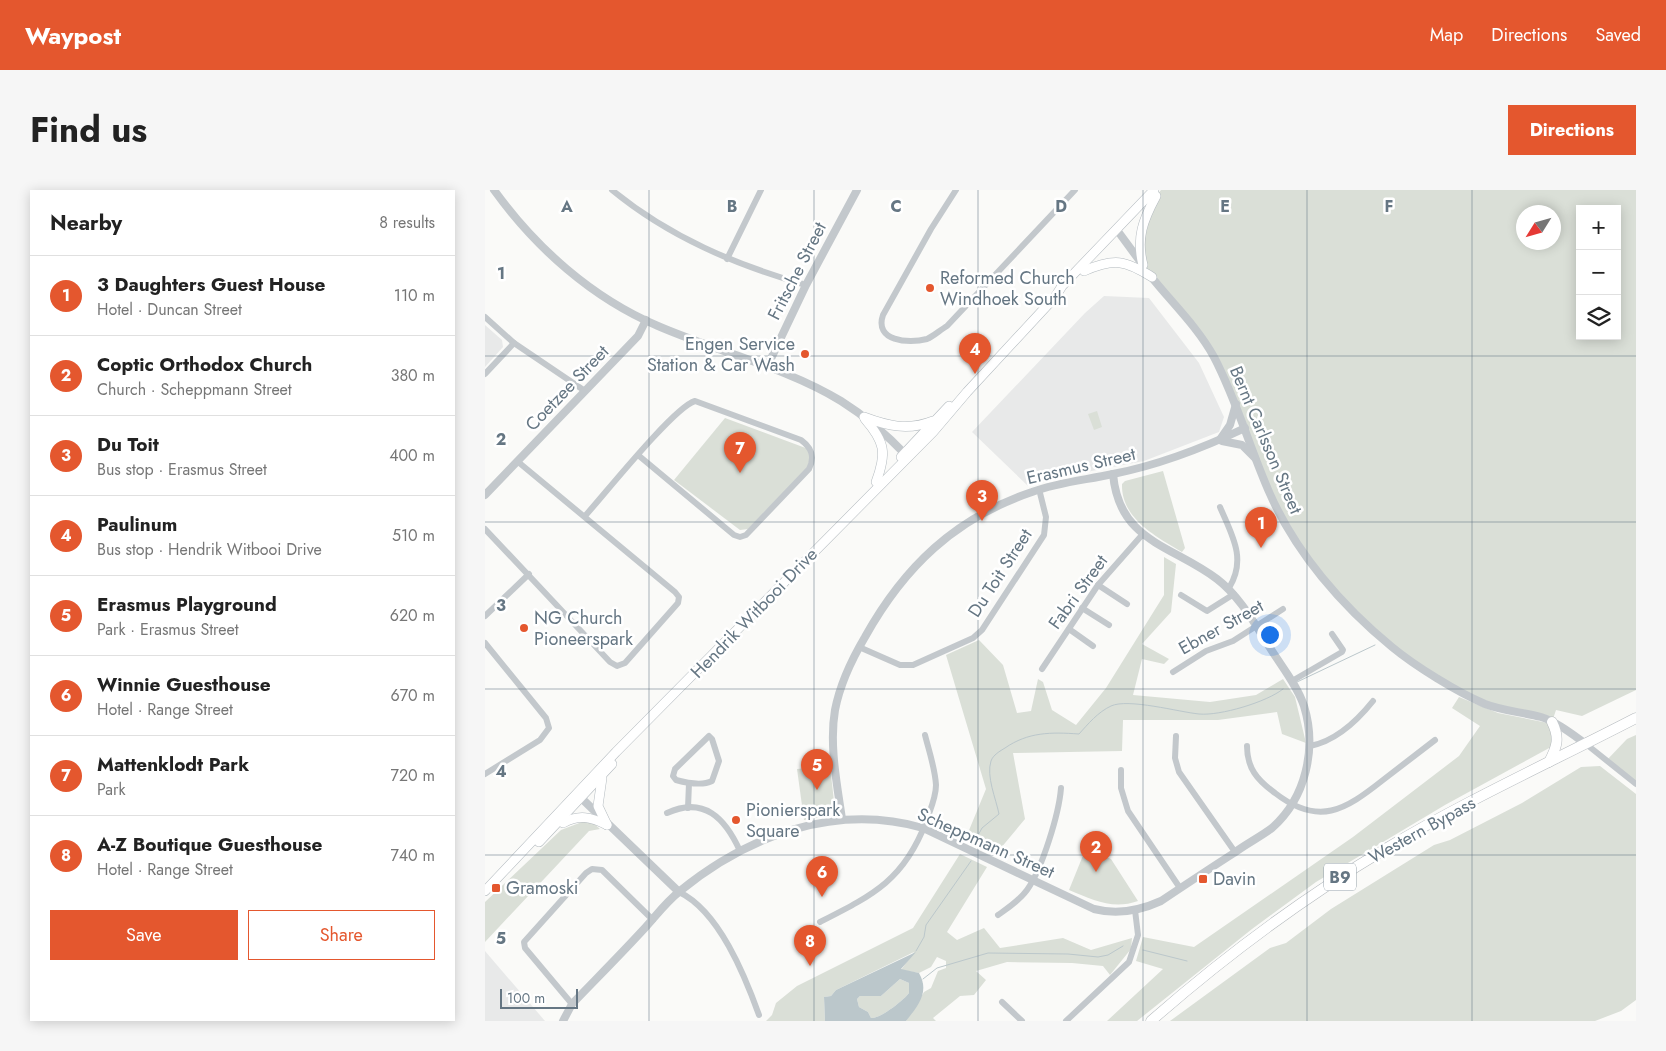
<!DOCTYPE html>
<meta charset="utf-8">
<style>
body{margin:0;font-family:Jost,sans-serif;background:#f6f6f6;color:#222}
.controls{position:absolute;right:15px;top:15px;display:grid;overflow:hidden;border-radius:0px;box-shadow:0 2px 12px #0003}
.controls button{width:45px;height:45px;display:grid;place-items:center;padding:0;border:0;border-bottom:1px solid #e0e0e0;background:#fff;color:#222;font:25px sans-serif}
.compass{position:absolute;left:1031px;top:15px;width:45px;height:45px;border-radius:50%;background:#fff;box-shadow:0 2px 12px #0003;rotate:233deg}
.scale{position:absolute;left:15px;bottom:12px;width:78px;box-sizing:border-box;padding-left:5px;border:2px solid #657683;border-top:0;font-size:14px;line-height:18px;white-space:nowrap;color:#657683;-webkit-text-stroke:4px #fff;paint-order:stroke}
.you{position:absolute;left:784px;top:444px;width:18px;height:18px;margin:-12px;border:4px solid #fff;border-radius:50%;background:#1a73e8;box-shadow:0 0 0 8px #1a73e833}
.badge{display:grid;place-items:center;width:32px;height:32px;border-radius:50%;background:#e4572e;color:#fff;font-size:16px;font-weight:700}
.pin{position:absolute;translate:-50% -41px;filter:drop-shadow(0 1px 2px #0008)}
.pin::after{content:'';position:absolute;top:26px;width:18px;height:15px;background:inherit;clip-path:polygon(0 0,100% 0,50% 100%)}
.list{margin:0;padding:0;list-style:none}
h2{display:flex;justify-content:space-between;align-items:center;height:65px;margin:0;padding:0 20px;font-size:21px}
h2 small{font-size:16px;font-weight:400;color:#767676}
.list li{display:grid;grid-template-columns:32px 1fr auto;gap:15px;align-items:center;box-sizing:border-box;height:80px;padding:0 20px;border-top:1px solid #e0e0e0}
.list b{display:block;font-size:19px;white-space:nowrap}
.list p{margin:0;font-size:16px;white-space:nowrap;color:#767676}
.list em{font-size:16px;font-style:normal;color:#767676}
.actions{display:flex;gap:10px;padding:15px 20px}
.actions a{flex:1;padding:11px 0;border:1px solid #e4572e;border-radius:0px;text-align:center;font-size:18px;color:#e4572e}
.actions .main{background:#e4572e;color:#fff}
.icon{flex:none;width:28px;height:28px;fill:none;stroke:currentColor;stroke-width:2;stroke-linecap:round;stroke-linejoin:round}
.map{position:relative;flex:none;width:1151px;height:831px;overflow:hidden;border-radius:0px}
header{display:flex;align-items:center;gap:30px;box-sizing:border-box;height:70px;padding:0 25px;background:#e4572e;color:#fff}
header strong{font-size:24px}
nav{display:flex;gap:28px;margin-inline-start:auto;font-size:18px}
.intro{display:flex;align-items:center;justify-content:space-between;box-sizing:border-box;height:120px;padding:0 30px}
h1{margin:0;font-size:35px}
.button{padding:12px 22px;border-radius:0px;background:#e4572e;color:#fff;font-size:18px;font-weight:700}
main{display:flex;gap:30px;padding:0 30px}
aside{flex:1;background:#fff;border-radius:0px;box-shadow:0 2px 12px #0003}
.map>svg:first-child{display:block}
.built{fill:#e8e9e9}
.green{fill:#dadfd7;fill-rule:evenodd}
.water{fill:#bbc7cb;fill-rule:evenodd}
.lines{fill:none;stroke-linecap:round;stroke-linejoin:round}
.stream{stroke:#bbc7cb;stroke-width:1}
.secondary-casing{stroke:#b3babf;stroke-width:10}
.trunk-casing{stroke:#b4b9bd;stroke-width:11}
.minor{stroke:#c3c8cc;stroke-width:6}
.tertiary{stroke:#c3c8cc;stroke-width:8}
.secondary{stroke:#fff;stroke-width:9}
.trunk{stroke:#fff;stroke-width:10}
.grid{fill:none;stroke:#657683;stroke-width:1;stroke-opacity:0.55}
.poi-dot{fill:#e4572e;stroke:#fff;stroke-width:2}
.labels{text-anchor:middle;stroke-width:5;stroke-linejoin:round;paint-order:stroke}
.shield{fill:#fff;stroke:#939fa8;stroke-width:1}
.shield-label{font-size:16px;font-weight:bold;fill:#657683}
.street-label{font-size:18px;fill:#657683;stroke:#fff}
.poi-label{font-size:18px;fill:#657683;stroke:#fff;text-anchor:start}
.grid-label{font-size:16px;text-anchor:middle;font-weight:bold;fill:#657683;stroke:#fff;stroke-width:5;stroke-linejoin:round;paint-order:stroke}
</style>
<header>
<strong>Waypost</strong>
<nav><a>Map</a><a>Directions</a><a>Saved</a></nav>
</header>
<div class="intro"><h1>Find us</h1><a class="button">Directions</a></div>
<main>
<aside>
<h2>Nearby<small>8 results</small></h2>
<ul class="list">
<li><span class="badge">1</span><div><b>3 Daughters Guest House</b><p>Hotel · Duncan Street</p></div><em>110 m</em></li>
<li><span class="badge">2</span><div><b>Coptic Orthodox Church</b><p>Church · Scheppmann Street</p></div><em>380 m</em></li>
<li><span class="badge">3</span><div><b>Du Toit</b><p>Bus stop · Erasmus Street</p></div><em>400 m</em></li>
<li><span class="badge">4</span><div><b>Paulinum</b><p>Bus stop · Hendrik Witbooi Drive</p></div><em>510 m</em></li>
<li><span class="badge">5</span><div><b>Erasmus Playground</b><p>Park · Erasmus Street</p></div><em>620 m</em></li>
<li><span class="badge">6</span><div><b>Winnie Guesthouse</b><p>Hotel · Range Street</p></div><em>670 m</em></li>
<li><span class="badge">7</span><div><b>Mattenklodt Park</b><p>Park</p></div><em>720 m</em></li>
<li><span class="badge">8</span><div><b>A-Z Boutique Guesthouse</b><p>Hotel · Range Street</p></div><em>740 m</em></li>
</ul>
<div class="actions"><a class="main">Save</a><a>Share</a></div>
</aside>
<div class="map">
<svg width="1151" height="831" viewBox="0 0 1151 831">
<rect width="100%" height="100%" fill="#fafaf8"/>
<g class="built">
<polygon points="619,106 664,108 714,173 739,227 734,242 659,271 570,288 543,296 487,242 600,123"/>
<polygon points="0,135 17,150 18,157 0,177"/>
<polygon points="0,761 60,831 0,831"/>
</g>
<g class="green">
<path d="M676,0H1151V500L1097,526L1071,520L1067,532L1002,515L908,458L859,412L798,330L729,167L658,75L654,55L671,6ZM1095,19H1132V146H1095ZM1038,22H1068V52H1038Z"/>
<polygon points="612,221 617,237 609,240 603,224"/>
<polygon points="240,228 326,260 323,277 263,339 255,340 189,290"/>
<path d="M678,281L700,358L697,362C672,347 636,329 637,294L640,291Z"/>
<polygon points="679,367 691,374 686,422 657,454 684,469 679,474 657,469 648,505 725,512 771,505 798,489 810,507 821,553 797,544 792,522 733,530 638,530 637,561 528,563 540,629 510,665 480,650 501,599 461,465 494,450 518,475 532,523 546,521 553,489 558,492 567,520 591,535 621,498 679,405"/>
<polygon points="974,507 1013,523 1063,533 1069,544 1066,557 960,615 831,692 767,739 652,831 622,831 678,779 651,771 658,747 709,757 868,647 974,566 995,536 967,518"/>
<polygon points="1151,545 1151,594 1121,571 1142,549"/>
<polygon points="345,576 350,620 347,625 319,630 312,579"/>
<polygon points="1115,576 1151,604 1151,810 1136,821 1110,831 685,831 785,758 801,753 846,719 949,655 965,650 1037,613 1096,577"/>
<polygon points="97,632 107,632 115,639 104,641 0,752 0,712 76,640"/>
<path d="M601,658L626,669L653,711C628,720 608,710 584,700Z"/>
<polygon points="475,664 502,677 462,742 472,750 499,738 515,758 578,748 606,760 647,748 646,759 625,785 618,776 587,773 522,772 491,781 501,790 489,805 475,806 448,828 451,831 421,831 439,802 446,798 453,781 461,778 461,771 452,767 446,777 434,783 416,780 429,762 351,800 346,806 339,807 340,831 281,831 287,825 291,813 312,796 428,738"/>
<path d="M415,789L424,793V803C419,810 395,829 386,828L383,822L374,817L372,809L375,806H396Z"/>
</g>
<path class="water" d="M431,762L416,779L434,783C445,802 433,816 421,831H340L339,807L346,806L351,800ZM415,789L424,793V803C419,810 395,829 386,828L383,822L374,817L372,809L375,806H396Z"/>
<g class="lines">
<g class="stream">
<polyline points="812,492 890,455"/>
<path d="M491,649L497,638L514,624C511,609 501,586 506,571C508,565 515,561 520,558C543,542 566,542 594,544C603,534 613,522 626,516C643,508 694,522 714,524C735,526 782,512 798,499"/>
<polyline points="658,760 702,771"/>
<polyline points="431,761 439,747 441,735 486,671"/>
<polyline points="438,789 452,778 503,763 583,764 613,767 623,765 638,756"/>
</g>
<g class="secondary-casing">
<g id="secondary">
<path d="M658,75C651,48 658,30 671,6"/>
<path d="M599,81C629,68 640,70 667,87"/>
<path d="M379,227C403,236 423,241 448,231"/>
<path d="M380,229C400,252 402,263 391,292"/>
<polyline points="416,267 464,216"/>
<polyline points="117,588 113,616 122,635"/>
<path d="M78,633C94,624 106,627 122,635"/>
<polyline points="54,652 127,574"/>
<polyline points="0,701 131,562 448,242 482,202 570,107 577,96 669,0"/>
</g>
</g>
<g class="trunk-casing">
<g id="trunk">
<path d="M1064,572C1072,557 1075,548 1067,532"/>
<path d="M666,831C740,766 818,708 902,658C982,610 1068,571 1151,528"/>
</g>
</g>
<g class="minor">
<path d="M127,0C184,47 251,75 321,95"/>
<path d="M471,0L446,39L398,125C389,151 423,154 442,149C449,146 455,140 462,136L590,0"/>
<polyline points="242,69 276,0"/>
<polyline points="0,127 29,153 100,201"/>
<polyline points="0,184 29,153"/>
<path d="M735,317C747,345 762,369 744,398"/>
<path d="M100,326C119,305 189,217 210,211L316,250C327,258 330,267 324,279L261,345L255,347L249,345L153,265"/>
<polyline points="0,339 125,472 132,476 140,473 193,413 194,407 190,402 32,271"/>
<polyline points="613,395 642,414"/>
<polyline points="696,405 722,421 749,404"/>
<polyline points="597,418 624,435"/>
<polyline points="0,426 44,384"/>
<polyline points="584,439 608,456"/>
<polyline points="0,453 61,528 64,538 55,550 0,584"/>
<polyline points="374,457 415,475 428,475 488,448 497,440 559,345 561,327 554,299"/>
<polyline points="557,479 613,395 657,345"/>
<polyline points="688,482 721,461 748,451 798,419"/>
<polyline points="807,491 857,462 858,460 847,444"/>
<path d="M224,546L227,549L234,571L227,591C217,596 202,593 191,590L188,586L190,579Z"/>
<polyline points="691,546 690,568 694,582 750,662"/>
<polyline points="1101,554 1151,594"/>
<path d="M762,556C762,578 772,590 790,603C834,637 860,620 898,590C916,576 933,563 950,550"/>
<path d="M825,556C851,551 872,531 888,511"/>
<polyline points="636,580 636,598 643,621 695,698"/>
<polyline points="203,618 204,593"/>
<path d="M182,623C219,606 240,628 255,661"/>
<path d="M194,702C234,721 260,786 274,825"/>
<path d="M513,725C523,718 534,711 542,700C557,679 574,624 576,598"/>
<path d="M335,732C388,705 419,690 441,632C445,620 451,608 451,595C450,578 444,561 440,545"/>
<polyline points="517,812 537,831"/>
<polyline points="87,814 40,758 39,752 101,683 107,679 117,680 168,730"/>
<polyline points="581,831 644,772 653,745 650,720"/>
</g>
<g class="tertiary">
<path d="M9,0C51,58 107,108 173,136C233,162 300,177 356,211C380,226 403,246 422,266"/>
<polyline points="632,40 657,74"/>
<path d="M664,84C686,112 712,136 729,167C752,211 765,259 785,304C811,363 857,416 907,457C930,476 972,502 1000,514C1018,521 1037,522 1056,527C1072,532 1087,544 1101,554"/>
<polyline points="282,177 321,95 372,0"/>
<polyline points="736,248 745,235 751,214"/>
<polyline points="737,251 757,255 770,268"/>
<polyline points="0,305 153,146 161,130"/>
<polyline points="92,604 194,702"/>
<path d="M357,629C352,594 344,555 350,520C355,494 367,469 380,447C419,377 470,328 547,302C574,292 601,290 628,284C674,275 718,258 760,238"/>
<path d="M78,831L87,814C111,789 135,765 158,740C170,727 181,712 195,701C264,645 351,613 438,638L609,719C633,725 654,721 676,711C700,695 724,679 749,663C761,654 775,647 787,638C821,608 832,558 819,516C813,498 801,482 791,467C773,440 757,408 732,389C687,355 634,352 628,284"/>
</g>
<use href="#secondary" class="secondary"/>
<use href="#trunk" class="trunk"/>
</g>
<path class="grid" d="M164,0V831M329,0V831M493,0V831M658,0V831M822,0V831M987,0V831M0,166H1151M0,332H1151M0,499H1151M0,665H1151"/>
<g class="poi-dot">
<circle cx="445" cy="98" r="5"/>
<circle cx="320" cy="164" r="5"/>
<circle cx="39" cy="438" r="5"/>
<circle cx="251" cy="630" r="5"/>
<rect x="713" y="684" width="10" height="10" rx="2.5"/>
<rect x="6" y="693" width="10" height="10" rx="2.5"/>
</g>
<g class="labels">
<rect class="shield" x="839" y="673.5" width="32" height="27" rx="4"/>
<g class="shield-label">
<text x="855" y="693">B9</text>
</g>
<g class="street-label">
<text transform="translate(312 81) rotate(-63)" y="6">Fritsche Street</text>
<text transform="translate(82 198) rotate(-46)" y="6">Coetzee Street</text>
<text transform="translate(781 250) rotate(67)" y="6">Bernt Carlsson Street</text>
<text transform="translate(596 276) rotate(-13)" y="6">Erasmus Street</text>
<text transform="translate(515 383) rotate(-57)" y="6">Du Toit Street</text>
<text transform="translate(593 402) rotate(-54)" y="6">Fabri Street</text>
<text transform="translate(269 423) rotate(-46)" y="6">Hendrik Witbooi Drive</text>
<text transform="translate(736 437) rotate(-29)" y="6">Ebner Street</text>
<text transform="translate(937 640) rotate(-29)" y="6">Western Bypass</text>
<text transform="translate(501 653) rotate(24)" y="6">Scheppmann Street</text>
</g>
<g class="poi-label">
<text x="455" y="94">Reformed Church<tspan x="455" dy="21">Windhoek South</tspan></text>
<text x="310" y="160" text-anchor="end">Engen Service<tspan x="310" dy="21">Station &amp; Car Wash</tspan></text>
<text x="49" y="434">NG Church<tspan x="49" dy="21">Pioneerspark</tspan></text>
<text x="261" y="626">Pionierspark<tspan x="261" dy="21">Square</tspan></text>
<text x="728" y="695">Davin</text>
<text x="21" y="704">Gramoski</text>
</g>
</g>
<g class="grid-label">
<text x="82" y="22">A</text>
<text x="247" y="22">B</text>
<text x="411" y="22">C</text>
<text x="576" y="22">D</text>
<text x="740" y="22">E</text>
<text x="904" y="22">F</text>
<text x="16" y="89">1</text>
<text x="16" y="255">2</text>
<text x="16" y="421">3</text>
<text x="16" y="587">4</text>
<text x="16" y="754">5</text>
</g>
</svg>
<div class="controls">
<button>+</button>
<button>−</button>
<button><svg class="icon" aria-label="layers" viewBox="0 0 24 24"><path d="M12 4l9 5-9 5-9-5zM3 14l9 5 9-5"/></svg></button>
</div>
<svg class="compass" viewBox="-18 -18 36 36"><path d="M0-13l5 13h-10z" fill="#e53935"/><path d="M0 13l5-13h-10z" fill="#767676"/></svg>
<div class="scale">100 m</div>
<div class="you"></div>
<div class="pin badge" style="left:776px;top:358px">1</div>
<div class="pin badge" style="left:611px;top:682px">2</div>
<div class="pin badge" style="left:497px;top:331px">3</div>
<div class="pin badge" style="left:490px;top:184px">4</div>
<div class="pin badge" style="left:332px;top:600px">5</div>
<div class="pin badge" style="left:337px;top:707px">6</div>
<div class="pin badge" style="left:255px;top:283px">7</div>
<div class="pin badge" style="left:325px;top:776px">8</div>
</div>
</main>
